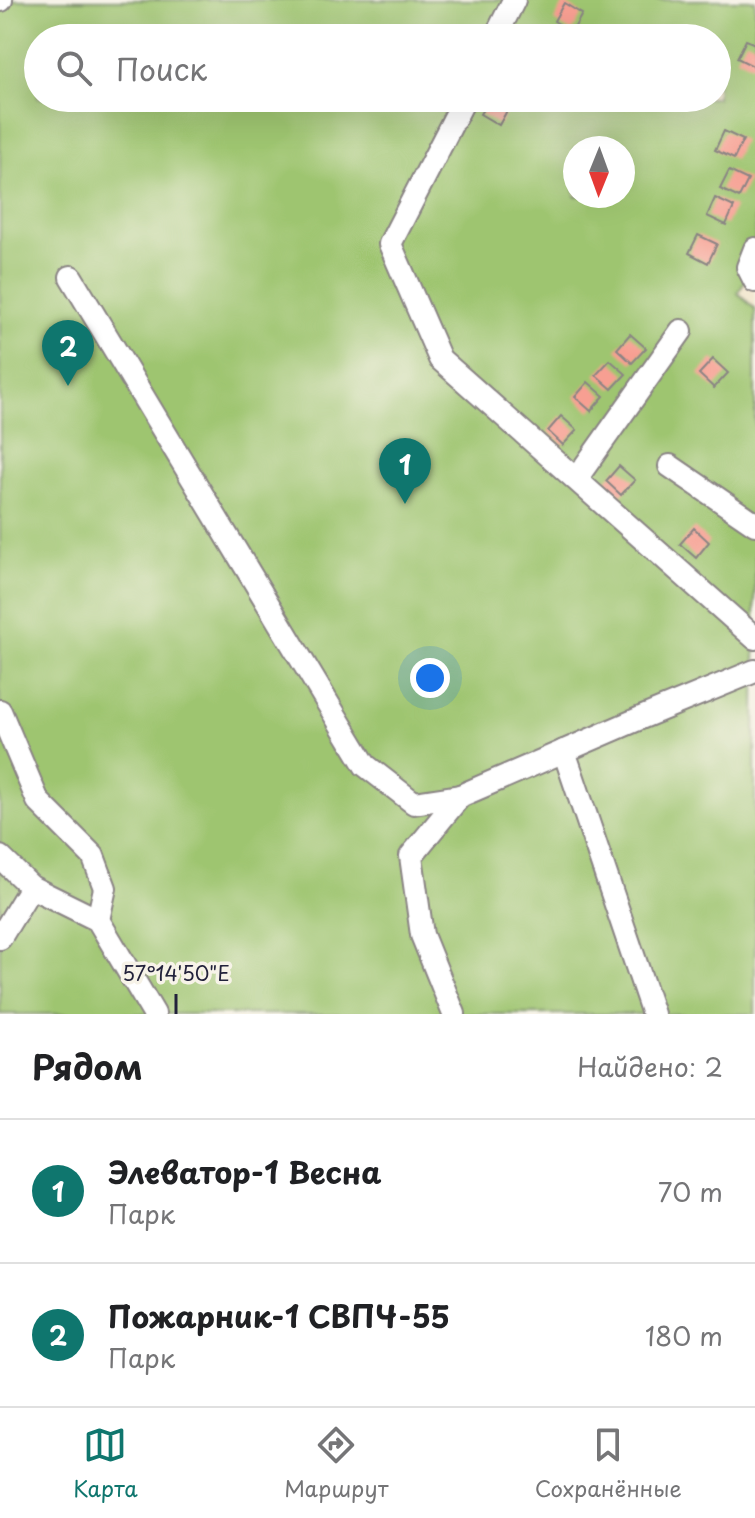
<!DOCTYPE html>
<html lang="ru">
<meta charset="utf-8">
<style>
body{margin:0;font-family:"Playpen Sans",sans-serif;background:#f2f2f2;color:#202124}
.compass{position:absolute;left:563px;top:136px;width:72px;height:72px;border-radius:50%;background:#fff;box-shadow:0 8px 32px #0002;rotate:181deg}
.you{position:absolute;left:430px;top:678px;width:28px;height:28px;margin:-20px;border:6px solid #fff;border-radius:50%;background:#1a73e8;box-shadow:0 0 0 12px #1a73e833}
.badge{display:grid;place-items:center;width:52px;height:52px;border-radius:50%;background:#0f766e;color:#fff;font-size:26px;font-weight:700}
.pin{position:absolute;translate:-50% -66px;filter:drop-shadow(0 2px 4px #0008)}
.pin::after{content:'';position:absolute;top:42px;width:28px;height:24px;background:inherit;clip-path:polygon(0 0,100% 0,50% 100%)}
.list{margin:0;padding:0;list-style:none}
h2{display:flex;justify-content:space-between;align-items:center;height:104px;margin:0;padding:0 32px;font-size:34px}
h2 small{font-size:26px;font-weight:400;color:#757577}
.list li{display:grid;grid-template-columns:52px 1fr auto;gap:24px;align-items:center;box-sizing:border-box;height:144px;padding:0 32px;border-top:2px solid #e0e0e0}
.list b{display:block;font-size:30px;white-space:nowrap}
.list p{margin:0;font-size:26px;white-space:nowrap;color:#757577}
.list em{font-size:26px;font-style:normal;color:#757577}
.icon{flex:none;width:44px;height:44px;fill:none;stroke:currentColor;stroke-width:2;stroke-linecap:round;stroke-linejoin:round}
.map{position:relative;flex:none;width:755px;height:1014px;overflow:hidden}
.search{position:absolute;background:#fff;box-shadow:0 8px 32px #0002;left:24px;right:24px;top:24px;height:88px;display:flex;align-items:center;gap:20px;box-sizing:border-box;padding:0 28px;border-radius:44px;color:#757577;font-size:30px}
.sheet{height:392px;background:#fff}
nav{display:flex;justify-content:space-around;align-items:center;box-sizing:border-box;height:112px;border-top:2px solid #e0e0e0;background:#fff;font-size:22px;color:#757577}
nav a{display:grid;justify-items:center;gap:4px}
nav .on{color:#0f766e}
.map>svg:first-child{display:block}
.green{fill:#9ec56f;stroke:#607455;stroke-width:2;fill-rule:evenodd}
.building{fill:#f79f92}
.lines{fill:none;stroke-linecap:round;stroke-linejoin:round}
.minor-casing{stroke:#8a8484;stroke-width:26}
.minor{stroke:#fff;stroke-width:22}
.ticks{fill:none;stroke:#22223b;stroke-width:3}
.ticks-label{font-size:20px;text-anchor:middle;fill:#22223b;stroke:#f7f3e8;stroke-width:7;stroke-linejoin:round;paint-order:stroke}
</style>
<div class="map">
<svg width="755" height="1014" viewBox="0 0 755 1014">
<rect width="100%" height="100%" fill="#f7f3e8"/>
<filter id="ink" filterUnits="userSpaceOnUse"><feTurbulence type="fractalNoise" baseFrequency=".0125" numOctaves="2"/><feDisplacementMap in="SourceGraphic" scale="16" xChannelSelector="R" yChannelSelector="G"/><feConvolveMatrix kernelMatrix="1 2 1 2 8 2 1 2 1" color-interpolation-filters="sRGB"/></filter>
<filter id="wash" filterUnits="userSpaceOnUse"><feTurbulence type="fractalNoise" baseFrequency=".006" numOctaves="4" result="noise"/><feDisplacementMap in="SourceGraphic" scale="32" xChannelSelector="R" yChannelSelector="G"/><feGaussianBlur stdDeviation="1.8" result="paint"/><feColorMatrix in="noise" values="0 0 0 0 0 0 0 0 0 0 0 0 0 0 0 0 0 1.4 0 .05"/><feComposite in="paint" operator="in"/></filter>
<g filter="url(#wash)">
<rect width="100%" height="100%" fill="#f2e6cd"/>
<path class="green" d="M0,0H755V265L738,293L755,309V1014H0ZM38,38H717V98H38ZM575,148H623V196H575Z"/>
<g id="blocks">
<g class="building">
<polygon points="564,3 582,14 572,32 554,21"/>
<polygon points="746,40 755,44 755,67 737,58"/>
<polygon points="490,98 509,107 499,125 480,114"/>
<polygon points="514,98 539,98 531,111 513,101"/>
<polygon points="724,131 743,140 734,159 715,150"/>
<polygon points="729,171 748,180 739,198 720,189"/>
<polygon points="715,198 734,207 726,225 707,216"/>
<polygon points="698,235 717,244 708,263 689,253"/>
<polygon points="630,334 646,348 632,363 617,349"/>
<polygon points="713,359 728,373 714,388 699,374"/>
<polygon points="610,360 626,374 612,389 596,375"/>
<polygon points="588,382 604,396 591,411 575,397"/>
<polygon points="561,416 577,430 563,445 548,431"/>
<polygon points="619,466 635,480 621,495 606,481"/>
<polygon points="694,528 709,542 696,558 680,544"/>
</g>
</g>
</g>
<g filter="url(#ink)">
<use href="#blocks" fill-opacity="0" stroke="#8a8484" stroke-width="2"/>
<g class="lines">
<g class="minor-casing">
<g id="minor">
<polyline points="0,0 1,0"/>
<polyline points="495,38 514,0"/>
<polyline points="465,98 390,244 440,359 755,638"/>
<polyline points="755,249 748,267 755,281"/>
<polyline points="71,277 365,765 414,803 460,796 643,717 755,671"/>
<polyline points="670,466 755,524"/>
<polyline points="576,479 681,331"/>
<polyline points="0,711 38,801 93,856 105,888 98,920"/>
<polyline points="564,751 653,1014"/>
<polyline points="0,857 31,887 98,920 154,1014"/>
<polyline points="0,938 31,887"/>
<polyline points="454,1014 422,935 411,856 460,796"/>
</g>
</g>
<use href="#minor" class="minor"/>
</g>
</g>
<path class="ticks" d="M176,1014V994"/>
<g class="ticks-label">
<text x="176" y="981">57°14'50"E</text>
</g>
</svg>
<svg class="compass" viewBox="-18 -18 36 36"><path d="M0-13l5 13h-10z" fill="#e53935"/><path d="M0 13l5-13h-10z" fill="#757577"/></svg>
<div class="you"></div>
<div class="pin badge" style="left:405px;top:504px">1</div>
<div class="pin badge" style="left:68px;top:386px">2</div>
<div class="search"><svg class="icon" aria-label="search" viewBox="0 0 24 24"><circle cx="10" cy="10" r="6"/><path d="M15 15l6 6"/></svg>Поиск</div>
</div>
<section class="sheet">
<h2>Рядом<small>Найдено: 2</small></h2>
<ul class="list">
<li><span class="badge">1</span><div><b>Элеватор-1 Весна</b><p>Парк</p></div><em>70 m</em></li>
<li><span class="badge">2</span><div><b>Пожарник-1 СВПЧ-55</b><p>Парк</p></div><em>180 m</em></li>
</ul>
</section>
<nav>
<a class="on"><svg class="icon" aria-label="map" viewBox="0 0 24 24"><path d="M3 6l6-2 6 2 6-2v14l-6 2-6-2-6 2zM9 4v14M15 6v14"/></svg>Карта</a>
<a><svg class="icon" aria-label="directions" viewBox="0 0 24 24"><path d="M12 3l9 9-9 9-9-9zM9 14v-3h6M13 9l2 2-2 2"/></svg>Маршрут</a>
<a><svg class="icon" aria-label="saved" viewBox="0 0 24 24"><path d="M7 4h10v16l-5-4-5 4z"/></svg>Сохранённые</a>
</nav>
